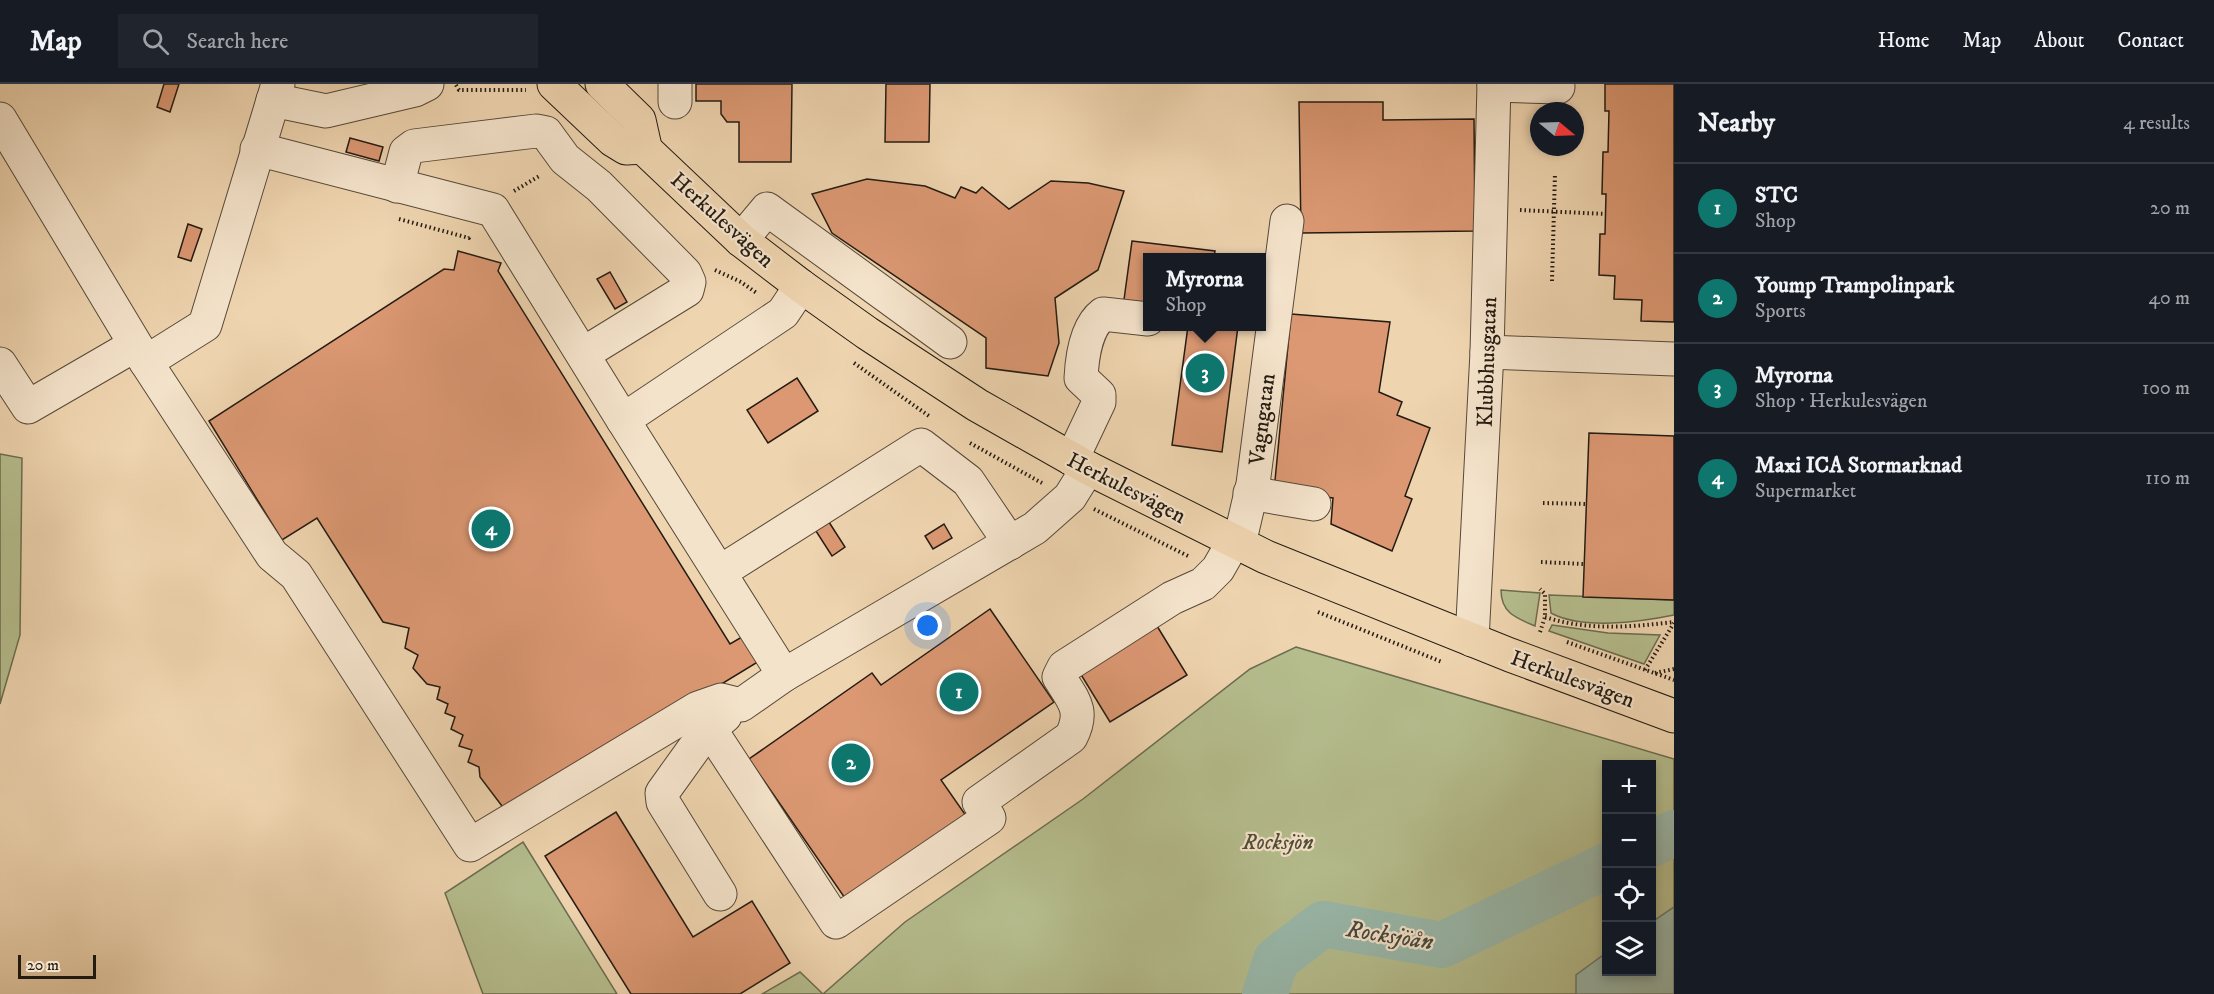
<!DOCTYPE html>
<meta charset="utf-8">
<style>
body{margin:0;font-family:"IM FELL DW Pica",serif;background:#20242c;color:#f1f3f6}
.controls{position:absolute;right:18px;bottom:18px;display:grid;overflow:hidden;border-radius:0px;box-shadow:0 3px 9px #0003}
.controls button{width:54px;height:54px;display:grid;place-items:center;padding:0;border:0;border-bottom:2px solid #363941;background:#171b24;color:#f1f3f6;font:30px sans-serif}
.compass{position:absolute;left:1530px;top:18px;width:54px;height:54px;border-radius:50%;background:#171b24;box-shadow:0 3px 9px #0003;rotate:109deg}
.scale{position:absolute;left:18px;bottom:15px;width:78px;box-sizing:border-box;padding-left:6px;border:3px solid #241b12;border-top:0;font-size:16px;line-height:21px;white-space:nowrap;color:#241b12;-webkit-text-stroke:4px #f4e3cb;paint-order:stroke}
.you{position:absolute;left:928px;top:542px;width:21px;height:21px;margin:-15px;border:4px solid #fff;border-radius:50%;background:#1a73e8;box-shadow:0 0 0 9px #1a73e833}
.badge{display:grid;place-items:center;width:39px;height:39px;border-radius:50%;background:#0f766e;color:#fff;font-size:20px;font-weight:700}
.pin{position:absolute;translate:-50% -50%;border:3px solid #fff;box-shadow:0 2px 6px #0006}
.popup{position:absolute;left:1143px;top:169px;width:123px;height:78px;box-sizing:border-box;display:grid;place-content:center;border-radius:0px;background:#171b24;filter:drop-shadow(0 2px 4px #0005);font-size:20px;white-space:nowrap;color:#9ea1a6}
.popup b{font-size:22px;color:#f1f3f6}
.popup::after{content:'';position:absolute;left:50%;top:100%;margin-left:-12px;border:12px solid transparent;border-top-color:#171b24}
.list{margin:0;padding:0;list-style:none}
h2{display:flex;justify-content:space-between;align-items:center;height:78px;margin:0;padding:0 24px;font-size:26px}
h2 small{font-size:20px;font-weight:400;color:#9ea1a6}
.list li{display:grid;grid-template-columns:39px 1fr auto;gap:18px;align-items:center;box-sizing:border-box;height:90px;padding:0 24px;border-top:2px solid #363941}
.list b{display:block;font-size:22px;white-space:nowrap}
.list p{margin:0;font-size:20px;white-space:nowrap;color:#9ea1a6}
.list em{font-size:20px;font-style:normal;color:#9ea1a6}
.icon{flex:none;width:33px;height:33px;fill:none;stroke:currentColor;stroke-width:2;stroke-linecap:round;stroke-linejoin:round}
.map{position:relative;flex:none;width:1674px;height:910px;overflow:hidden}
header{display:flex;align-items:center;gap:36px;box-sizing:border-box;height:84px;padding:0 30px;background:#171b24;border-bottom:2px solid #363941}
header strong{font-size:28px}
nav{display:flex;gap:33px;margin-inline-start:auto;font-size:21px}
.search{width:420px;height:54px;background:#20242c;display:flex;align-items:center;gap:15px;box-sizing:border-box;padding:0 21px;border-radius:0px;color:#9ea1a6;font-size:22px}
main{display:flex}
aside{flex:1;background:#171b24}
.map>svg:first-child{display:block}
.green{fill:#b5bd8d;stroke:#6c6c50;stroke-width:1.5;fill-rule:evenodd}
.water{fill:#99b8aa;stroke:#6a796d;stroke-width:1.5}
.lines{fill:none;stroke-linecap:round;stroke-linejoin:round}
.river{stroke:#99b8aa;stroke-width:46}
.building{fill:#db9873;stroke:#241b12;stroke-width:1.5}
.minor-casing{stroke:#564939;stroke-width:35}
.major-casing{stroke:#241b12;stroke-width:35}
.path{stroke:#241b12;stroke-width:4;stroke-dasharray:1.5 3;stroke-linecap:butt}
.minor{stroke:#f4e3cb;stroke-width:33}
.major{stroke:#eed4af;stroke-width:33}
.labels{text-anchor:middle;stroke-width:4.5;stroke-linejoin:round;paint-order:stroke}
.street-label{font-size:22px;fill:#241b12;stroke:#f4e3cb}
.park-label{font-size:22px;font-style:italic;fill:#504c37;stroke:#f4e3cb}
.water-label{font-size:24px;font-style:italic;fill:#474a40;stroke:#f4e3cb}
</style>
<header>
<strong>Map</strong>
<div class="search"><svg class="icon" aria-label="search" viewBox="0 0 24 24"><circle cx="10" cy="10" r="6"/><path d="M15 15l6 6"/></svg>Search here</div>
<nav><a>Home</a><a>Map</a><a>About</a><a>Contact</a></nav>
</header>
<main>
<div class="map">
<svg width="1674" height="910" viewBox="0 0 1674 910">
<rect width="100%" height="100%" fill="#eed4af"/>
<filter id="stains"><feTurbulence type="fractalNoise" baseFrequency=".00333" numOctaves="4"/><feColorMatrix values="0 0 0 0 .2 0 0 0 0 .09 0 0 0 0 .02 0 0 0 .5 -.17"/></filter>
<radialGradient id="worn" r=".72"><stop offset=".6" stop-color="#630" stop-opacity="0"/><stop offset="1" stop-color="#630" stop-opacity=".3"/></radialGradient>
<g class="green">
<polygon points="0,370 22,374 20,551 0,620"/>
<path d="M1501,506L1540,509L1535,542C1516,534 1501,529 1501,506Z"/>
<path d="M1549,511L1674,516V531C1640,538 1582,546 1551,529Z"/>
<polygon points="1552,541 1608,549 1660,551 1644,580 1549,547"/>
<path d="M1296,563L1674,675V910H762L800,888L823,910L905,838L1083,715L1250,585ZM1606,680H1652V888H1606Z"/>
<polygon points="523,758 617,910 483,910 445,809"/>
</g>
<polygon class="water" points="1674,823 1674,910 1576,910 1576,891 1606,869 1606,888 1652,888 1652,838"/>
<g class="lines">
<g class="river">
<polyline points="1652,760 1674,749"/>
<polyline points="1265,910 1276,876 1323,840 1442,861 1606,782"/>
</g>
</g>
<g class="building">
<polygon points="164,0 179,0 170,28 157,23"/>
<polygon points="696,0 792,0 791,78 739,78 739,38 727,38 721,30 721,17 696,17"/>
<polygon points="886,0 930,0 929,58 885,58"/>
<polygon points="1605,0 1674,0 1674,238 1641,237 1642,216 1614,215 1615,192 1599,191 1600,150 1605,150 1606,110 1602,110 1603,68 1608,68 1609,27 1605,27"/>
<polygon points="1299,18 1383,18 1383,36 1474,35 1475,147 1301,149"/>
<polygon points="350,54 383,63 379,77 346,68"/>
<polygon points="867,95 925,102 955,114 961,103 976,109 982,103 1009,125 1051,97 1088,99 1124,107 1098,186 1055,214 1059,259 1048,292 986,284 986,254 832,149 812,110"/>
<polygon points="188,140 202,145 191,177 178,173"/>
<polygon points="1132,157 1215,167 1214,174 1148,174 1148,226 1123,223"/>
<polygon points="458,167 501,179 498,187 730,560 747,550 761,576 508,730 480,693 479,683 468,678 472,666 459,662 463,651 451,645 455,633 445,629 448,620 437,615 440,603 427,600 413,584 418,571 405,564 409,544 383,538 317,434 282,456 209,337 444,185 454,186"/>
<polygon points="610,188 627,218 615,225 597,195"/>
<polygon points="1291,230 1390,238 1379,308 1402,318 1397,331 1430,344 1405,412 1412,415 1392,467 1331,440 1333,414 1274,407"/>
<polygon points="1188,242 1238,242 1222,368 1172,361"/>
<polygon points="797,294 818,327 768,359 747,326"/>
<polygon points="1589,349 1674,352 1674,516 1583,513"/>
<polygon points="827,435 845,463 832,472 814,444"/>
<polygon points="944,440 952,454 933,465 925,452"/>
<polygon points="990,525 1054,618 941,696 969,736 849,820 749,675 872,589 881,601"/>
<polygon points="1157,542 1187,591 1110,638 1080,589"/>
<polygon points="616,728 693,853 752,817 790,879 740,910 631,910 545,772"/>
</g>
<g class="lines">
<g class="minor-casing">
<g id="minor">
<polyline points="1494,1 1558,3"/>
<polyline points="273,16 326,27 415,6 427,0"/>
<polyline points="675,18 675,0"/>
<polyline points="0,35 146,278 205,241 278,0"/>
<polyline points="257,65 493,126 623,336"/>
<polyline points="397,102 406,68 414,62 536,47 546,49 565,75 599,102 685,189 689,198 687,206 583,270"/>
<polyline points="741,156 767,125 950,258"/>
<polyline points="801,202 783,229 623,336 784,591 1035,444 1070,413 1088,384"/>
<polyline points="1487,268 1674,275"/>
<polyline points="146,278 272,471 296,491 470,761 698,624 721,616 741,621 784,591"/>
<polyline points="0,280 28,323 135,261"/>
<path d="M1072,375L1099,318V311L1081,294C1082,274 1086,243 1103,230L1148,235"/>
<polyline points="1250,409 1314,420"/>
<polyline points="1239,460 1253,400 1287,137"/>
<polyline points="720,488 921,361 968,397 1010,459"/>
<polyline points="1472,556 1487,268 1494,0"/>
<path d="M710,645L836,838L989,734L979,718L1071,653C1085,626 1073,616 1059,593L1064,583L1172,514L1203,500L1218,485L1234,457"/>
<polyline points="720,810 663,718 662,709 705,649 725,632"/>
</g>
</g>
<g class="major-casing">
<g id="major">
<polyline points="554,0 613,56 626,64 645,63"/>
<polyline points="602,0 639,36 645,63 648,68 741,156 801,202 867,249 977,321 1088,384 1266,473 1510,571 1674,632"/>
</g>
</g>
<g class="path">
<polyline points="456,1 459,6 526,6"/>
<polyline points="514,107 541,91"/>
<polyline points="1520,126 1606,130"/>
<polyline points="399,135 469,154 471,151"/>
<polyline points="715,186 741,198 758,210"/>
<polyline points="1552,197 1555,89"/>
<polyline points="854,279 929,332"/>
<polyline points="970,359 1042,399"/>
<polyline points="1543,419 1587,420"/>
<polyline points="1094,425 1190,473"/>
<polyline points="1541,478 1584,480"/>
<polyline points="1318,528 1442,578"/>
<path d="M1545,533C1588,547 1630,543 1674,538"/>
<polyline points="1540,548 1545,533 1545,510 1540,505"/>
<polyline points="1567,558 1674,596"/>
<polyline points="1645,586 1674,539"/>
<polyline points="1655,589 1674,585"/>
</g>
<use href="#minor" class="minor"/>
<use href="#major" class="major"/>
</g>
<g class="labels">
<g class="street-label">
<text transform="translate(723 135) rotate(42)" y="8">Herkulesvägen</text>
<text transform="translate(1486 278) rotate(-88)" y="8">Klubbhusgatan</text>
<text transform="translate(1261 335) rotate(-83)" y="8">Vagngatan</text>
<text transform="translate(1127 403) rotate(27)" y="8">Herkulesvägen</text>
<text transform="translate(1573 594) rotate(20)" y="8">Herkulesvägen</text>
</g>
<g class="park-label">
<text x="1278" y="765">Rocksjön</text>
</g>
<g class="water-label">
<text transform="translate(1390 851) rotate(9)" y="8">Rocksjöån</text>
</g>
</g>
<rect width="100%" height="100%" filter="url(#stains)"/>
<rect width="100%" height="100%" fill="url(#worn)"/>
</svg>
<div class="controls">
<button>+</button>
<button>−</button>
<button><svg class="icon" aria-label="locate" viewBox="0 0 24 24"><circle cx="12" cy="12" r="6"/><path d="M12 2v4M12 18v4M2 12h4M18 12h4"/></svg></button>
<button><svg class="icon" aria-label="layers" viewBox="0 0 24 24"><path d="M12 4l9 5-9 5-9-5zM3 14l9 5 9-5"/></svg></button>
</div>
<svg class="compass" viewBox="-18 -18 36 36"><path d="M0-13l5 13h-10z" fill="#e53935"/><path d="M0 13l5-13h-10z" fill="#9ea1a6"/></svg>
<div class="scale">20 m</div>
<div class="you"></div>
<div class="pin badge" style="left:959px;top:608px">1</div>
<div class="pin badge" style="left:851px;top:679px">2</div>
<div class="pin badge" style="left:1205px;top:289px">3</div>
<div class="popup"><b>Myrorna</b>Shop</div>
<div class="pin badge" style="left:491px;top:445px">4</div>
</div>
<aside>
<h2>Nearby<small>4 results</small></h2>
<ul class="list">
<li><span class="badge">1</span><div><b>STC</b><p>Shop</p></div><em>20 m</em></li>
<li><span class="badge">2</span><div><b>Yoump Trampolinpark</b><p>Sports</p></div><em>40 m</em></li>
<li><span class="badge">3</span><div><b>Myrorna</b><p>Shop · Herkulesvägen</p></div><em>100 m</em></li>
<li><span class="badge">4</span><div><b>Maxi ICA Stormarknad</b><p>Supermarket</p></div><em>110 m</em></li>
</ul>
</aside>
</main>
